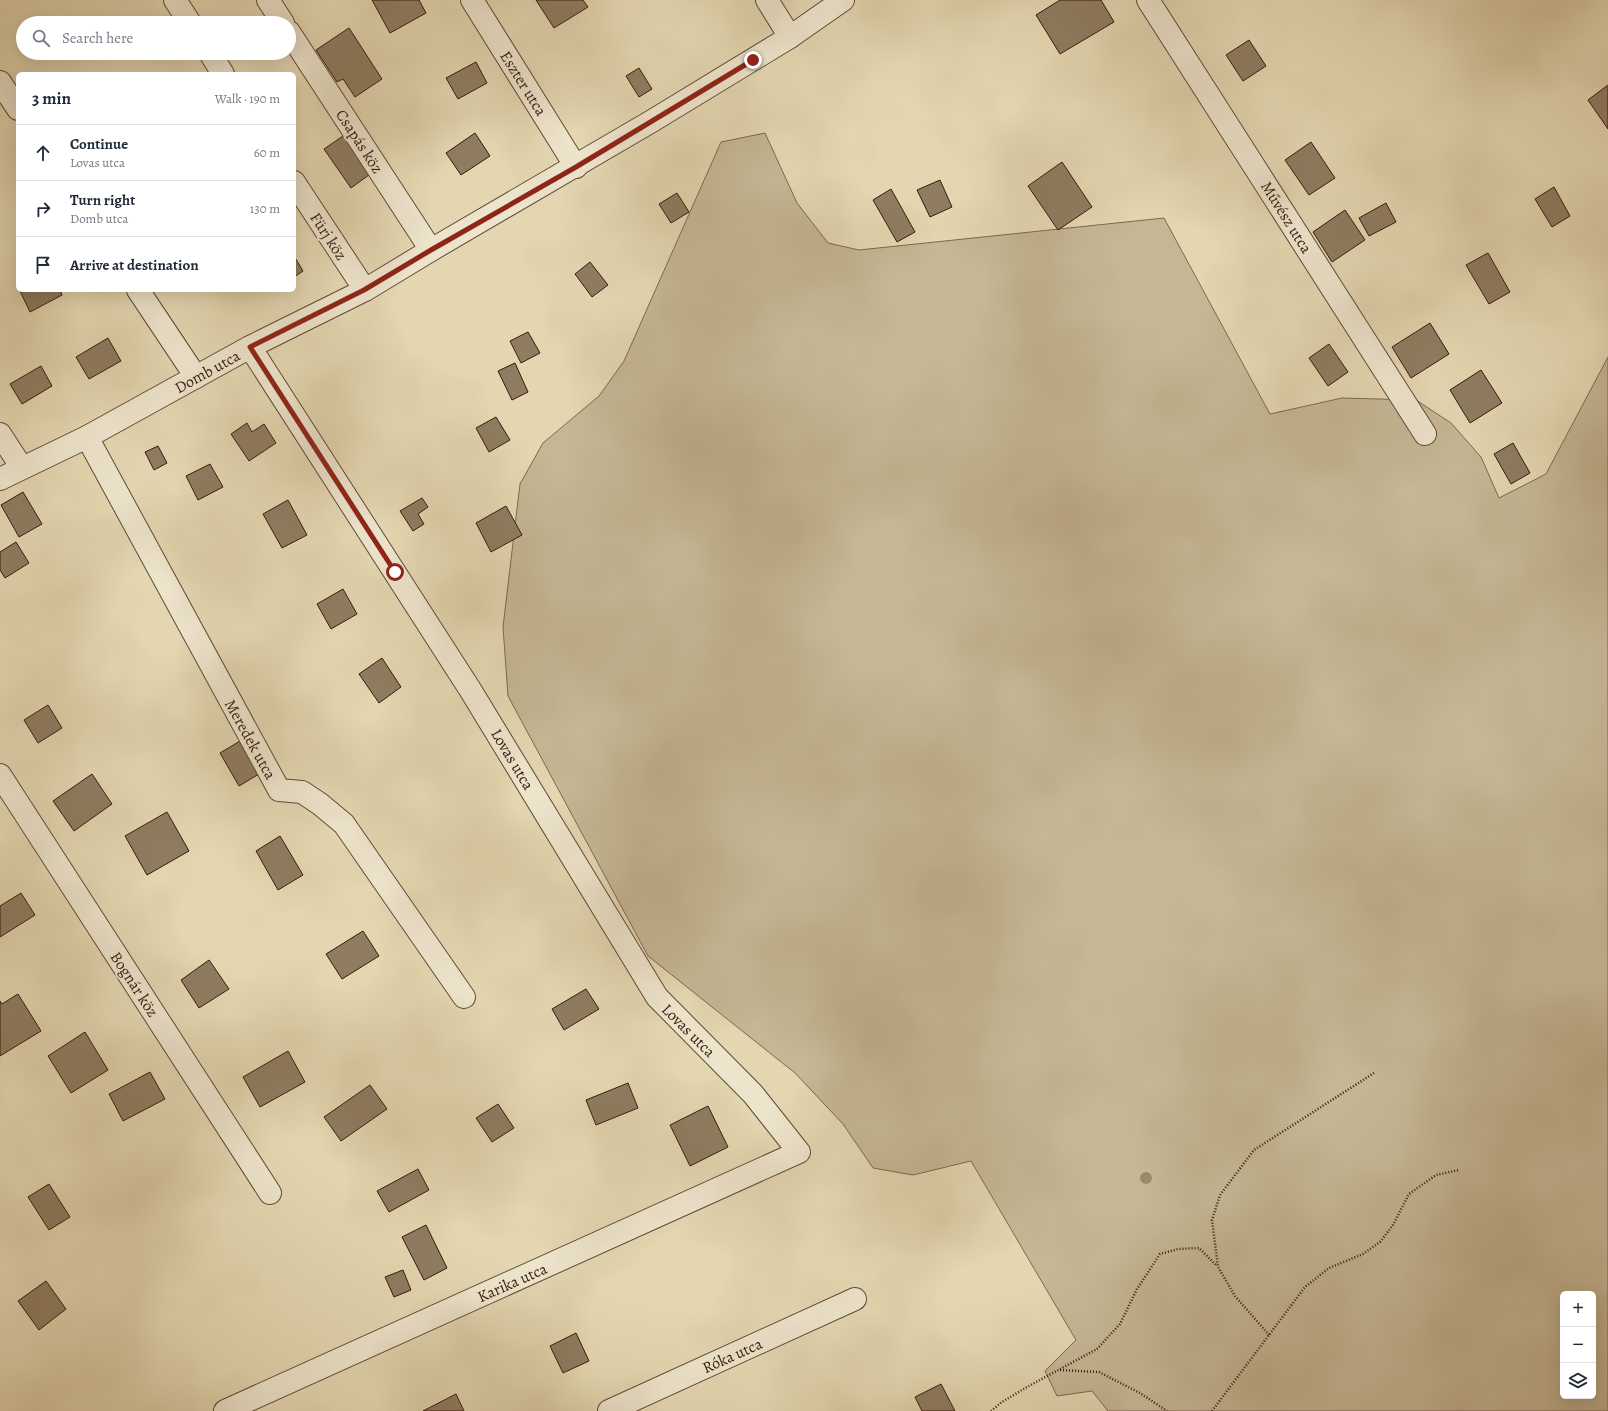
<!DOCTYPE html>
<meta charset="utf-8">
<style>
body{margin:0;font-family:Alegreya,serif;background:#f2f2f3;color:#1f2937}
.controls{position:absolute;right:12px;bottom:12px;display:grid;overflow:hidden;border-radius:6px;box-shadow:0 4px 16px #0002}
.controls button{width:36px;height:36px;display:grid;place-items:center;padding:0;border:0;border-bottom:1px solid #e0e1e3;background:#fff;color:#1f2937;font:20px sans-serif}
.stop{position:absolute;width:12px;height:12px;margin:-9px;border:3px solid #8f2418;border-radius:50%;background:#fff}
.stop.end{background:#8f2418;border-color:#fff;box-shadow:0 1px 4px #0008}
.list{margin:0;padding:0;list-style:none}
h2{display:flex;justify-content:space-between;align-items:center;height:52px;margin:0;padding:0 16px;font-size:17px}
h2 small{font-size:13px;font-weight:400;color:#747a83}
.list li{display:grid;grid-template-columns:26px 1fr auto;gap:12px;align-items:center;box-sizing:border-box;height:56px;padding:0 16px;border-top:1px solid #e0e1e3}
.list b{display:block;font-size:15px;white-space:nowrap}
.list p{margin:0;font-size:13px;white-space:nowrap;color:#747a83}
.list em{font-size:13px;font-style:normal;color:#747a83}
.icon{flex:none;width:22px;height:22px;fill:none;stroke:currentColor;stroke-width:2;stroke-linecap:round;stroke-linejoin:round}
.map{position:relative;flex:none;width:1608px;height:1411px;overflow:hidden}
.search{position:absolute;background:#fff;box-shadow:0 4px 16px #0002;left:16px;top:16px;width:280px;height:44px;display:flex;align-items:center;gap:10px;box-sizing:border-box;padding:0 14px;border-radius:22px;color:#747a83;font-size:15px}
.panel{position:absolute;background:#fff;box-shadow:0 4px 16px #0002;left:16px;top:72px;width:280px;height:220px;border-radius:6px}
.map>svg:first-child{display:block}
.green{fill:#c5b694;stroke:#7d6850;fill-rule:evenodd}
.building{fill:#8f7c61;stroke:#351b0c}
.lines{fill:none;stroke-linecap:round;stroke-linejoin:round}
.minor-casing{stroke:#604a35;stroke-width:24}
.path{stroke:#351b0c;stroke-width:2.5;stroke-dasharray:1 2;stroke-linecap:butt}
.minor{stroke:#ede4cc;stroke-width:22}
.tree{fill:#9b896c}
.route{stroke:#8f2418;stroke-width:5}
.labels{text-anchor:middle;stroke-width:4;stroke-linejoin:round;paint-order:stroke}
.street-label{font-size:16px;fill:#351b0c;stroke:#ede4cc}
</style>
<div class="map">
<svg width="1608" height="1411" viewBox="0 0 1608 1411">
<rect width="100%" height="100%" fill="#e3d6b0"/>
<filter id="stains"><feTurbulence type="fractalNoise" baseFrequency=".005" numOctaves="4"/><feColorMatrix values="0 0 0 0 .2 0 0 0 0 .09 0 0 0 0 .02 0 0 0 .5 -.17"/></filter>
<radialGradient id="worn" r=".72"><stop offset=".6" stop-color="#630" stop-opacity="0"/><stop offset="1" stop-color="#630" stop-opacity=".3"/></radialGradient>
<path class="green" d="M765,133L797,203L828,243L859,250L1164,218L1270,414L1342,398L1416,400L1451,423L1481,457L1499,498L1546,474L1608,357V1411H1108L1092,1391L1057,1396L1045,1371L1076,1340L971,1161L913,1175L873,1168L843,1124L795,1073L648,956L508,696L503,627L520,484L543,443L599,396L624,361L721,142ZM1563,1294H1593V1396H1563Z"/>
<g class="building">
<polygon points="372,0 419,0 426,13 390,33"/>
<polygon points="536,0 583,0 588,7 554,28"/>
<polygon points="1060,0 1101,0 1114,22 1060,54 1036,15"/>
<polygon points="349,28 382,79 355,97 343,79 337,82 316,50"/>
<polygon points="1249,40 1266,66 1243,81 1226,55"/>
<polygon points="476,62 487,83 458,99 446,78"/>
<polygon points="639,68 652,89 639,97 626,76"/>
<polygon points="1608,85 1608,129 1588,100"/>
<polygon points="475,133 490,156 461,175 446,153"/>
<polygon points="346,134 373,172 351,188 324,149"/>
<polygon points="1311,142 1335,178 1309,195 1285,160"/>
<polygon points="1062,162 1092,207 1058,230 1028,186"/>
<polygon points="940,180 952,207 930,217 917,190"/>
<polygon points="1554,187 1570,216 1552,227 1535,199"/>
<polygon points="891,189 915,232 897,242 873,200"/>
<polygon points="677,193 689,212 671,223 659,204"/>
<polygon points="1386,203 1396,222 1369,236 1359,218"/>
<polygon points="1345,210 1365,240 1332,262 1313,232"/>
<polygon points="1488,253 1510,292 1489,304 1466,265"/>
<polygon points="294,256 303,271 294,277"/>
<polygon points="590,262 608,285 592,297 575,274"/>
<polygon points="22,290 60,290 62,295 30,312 20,291"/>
<polygon points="1430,323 1449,354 1411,378 1392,347"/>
<polygon points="528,332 540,353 521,363 510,341"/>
<polygon points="108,338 121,361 89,379 76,357"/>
<polygon points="1329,344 1348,372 1328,386 1309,358"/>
<polygon points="515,363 528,392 512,400 498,371"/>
<polygon points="41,366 52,386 22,404 10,384"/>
<polygon points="1481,370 1502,403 1470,423 1450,390"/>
<polygon points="496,417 510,440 489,452 476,428"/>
<polygon points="247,423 252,432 264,424 276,443 249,461 231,434"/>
<polygon points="1513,443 1530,473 1511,484 1494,454"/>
<polygon points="158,446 167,463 154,470 145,452"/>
<polygon points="210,464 223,487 198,500 186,476"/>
<polygon points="23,492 42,524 19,537 1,505"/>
<polygon points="422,498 428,507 418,514 424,524 413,531 400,511"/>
<polygon points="288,500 307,535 282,548 263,514"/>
<polygon points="506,506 522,535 491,552 476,523"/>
<polygon points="16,542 29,563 5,578 0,570 0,552"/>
<polygon points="343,589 357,614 331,629 317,604"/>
<polygon points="382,658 401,687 379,703 359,674"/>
<polygon points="48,705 62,728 38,743 24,720"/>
<polygon points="240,741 259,774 239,786 220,753"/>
<polygon points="92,774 112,804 74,831 53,801"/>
<polygon points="167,812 189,851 147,875 125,836"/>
<polygon points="280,836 303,875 278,890 256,851"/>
<polygon points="21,893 35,915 0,937 0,906"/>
<polygon points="363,931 379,956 342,979 326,954"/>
<polygon points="209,960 229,989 199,1008 181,980"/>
<polygon points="586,989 599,1009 564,1030 552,1009"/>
<polygon points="18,994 41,1031 0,1056 0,1001 2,1004"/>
<polygon points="85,1032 108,1070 71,1093 48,1056"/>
<polygon points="288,1051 305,1082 260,1107 243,1077"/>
<polygon points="150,1072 165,1099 123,1121 109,1094"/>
<polygon points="628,1083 638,1108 596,1125 586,1100"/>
<polygon points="370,1085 387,1109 341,1141 324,1117"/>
<polygon points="498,1104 514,1128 492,1142 476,1118"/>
<polygon points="708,1106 728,1147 690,1166 670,1125"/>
<polygon points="418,1169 429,1190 389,1212 377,1191"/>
<polygon points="49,1184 70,1217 49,1230 28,1197"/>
<polygon points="426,1225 447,1268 424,1280 402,1237"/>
<polygon points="403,1270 411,1290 394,1297 385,1277"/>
<polygon points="46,1281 66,1309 39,1330 18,1301"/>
<polygon points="576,1333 589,1361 563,1373 550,1346"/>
<polygon points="941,1384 955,1411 922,1411 915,1397"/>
<polygon points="456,1394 464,1411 423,1411"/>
</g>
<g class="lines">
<g class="minor-casing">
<g id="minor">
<polyline points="175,0 190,23"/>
<polyline points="268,0 283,23"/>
<polyline points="472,0 576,167"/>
<polyline points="767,0 790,37"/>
<polyline points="1148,0 1425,434"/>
<polyline points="289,32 431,250"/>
<polyline points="210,53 223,74"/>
<polyline points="0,82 18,109"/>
<polyline points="294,182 365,290"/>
<polyline points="138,290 196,377"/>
<polyline points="0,434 22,468"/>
<polyline points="87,437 279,790 302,792 320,804 344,824 464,997"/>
<polyline points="0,479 87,437 250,347 365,290 431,250 652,121 790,37 843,0"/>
<polyline points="0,775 270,1193"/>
<polyline points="225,1411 799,1152 753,1094 657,997 471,691 250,347"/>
<polyline points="609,1411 855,1299"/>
</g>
</g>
<g class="path">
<polyline points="1269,1335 1235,1296 1218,1267 1212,1220 1220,1195 1254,1150 1374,1073"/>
<polyline points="1060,1370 1099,1372 1140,1393 1167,1411"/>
<polyline points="991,1411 1002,1402 1027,1387 1097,1349 1120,1324 1137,1289 1160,1254 1178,1249 1199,1248 1217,1266"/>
<polyline points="1212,1411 1305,1287 1329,1268 1363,1254 1380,1242 1393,1225 1409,1194 1436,1175 1459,1170"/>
</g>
<use href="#minor" class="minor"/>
</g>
<circle class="tree" cx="1146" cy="1178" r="6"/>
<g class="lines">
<polyline class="route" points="395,572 250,347 364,290 431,250 576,167 753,60"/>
</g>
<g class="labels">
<g class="street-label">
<text transform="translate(524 83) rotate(58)" y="6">Eszter utca</text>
<text transform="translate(360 141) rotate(57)" y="6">Csapás köz</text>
<text transform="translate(1287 217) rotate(58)" y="6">Művész utca</text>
<text transform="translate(329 236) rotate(57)" y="6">Fürj köz</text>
<text transform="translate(207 371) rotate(-29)" y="6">Domb utca</text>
<text transform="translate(251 739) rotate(61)" y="6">Meredek utca</text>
<text transform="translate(513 759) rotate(59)" y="6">Lovas utca</text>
<text transform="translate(135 984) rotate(57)" y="6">Bognár köz</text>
<text transform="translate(689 1030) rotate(45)" y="6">Lovas utca</text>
<text transform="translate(512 1282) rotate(-24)" y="6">Karika utca</text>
<text transform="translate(732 1355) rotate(-24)" y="6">Róka utca</text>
</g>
</g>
<rect width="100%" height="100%" filter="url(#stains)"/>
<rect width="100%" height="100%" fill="url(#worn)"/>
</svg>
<div class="controls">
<button>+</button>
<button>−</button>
<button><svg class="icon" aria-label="layers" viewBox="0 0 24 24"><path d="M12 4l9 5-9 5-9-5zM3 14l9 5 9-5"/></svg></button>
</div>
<div class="stop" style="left:395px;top:572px"></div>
<div class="stop end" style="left:753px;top:60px"></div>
<div class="search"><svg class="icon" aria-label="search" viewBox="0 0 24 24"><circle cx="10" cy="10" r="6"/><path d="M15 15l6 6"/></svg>Search here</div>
<section class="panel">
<h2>3 min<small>Walk · 190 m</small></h2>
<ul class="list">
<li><svg class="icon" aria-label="ahead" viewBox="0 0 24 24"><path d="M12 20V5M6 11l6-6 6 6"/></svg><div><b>Continue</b><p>Lovas utca</p></div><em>60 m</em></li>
<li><svg class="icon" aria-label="right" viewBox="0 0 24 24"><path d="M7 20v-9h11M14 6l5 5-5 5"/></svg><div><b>Turn right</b><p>Domb utca</p></div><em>130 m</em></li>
<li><svg class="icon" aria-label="arrive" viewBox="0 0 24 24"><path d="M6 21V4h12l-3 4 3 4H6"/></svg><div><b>Arrive at destination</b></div></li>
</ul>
</section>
</div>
